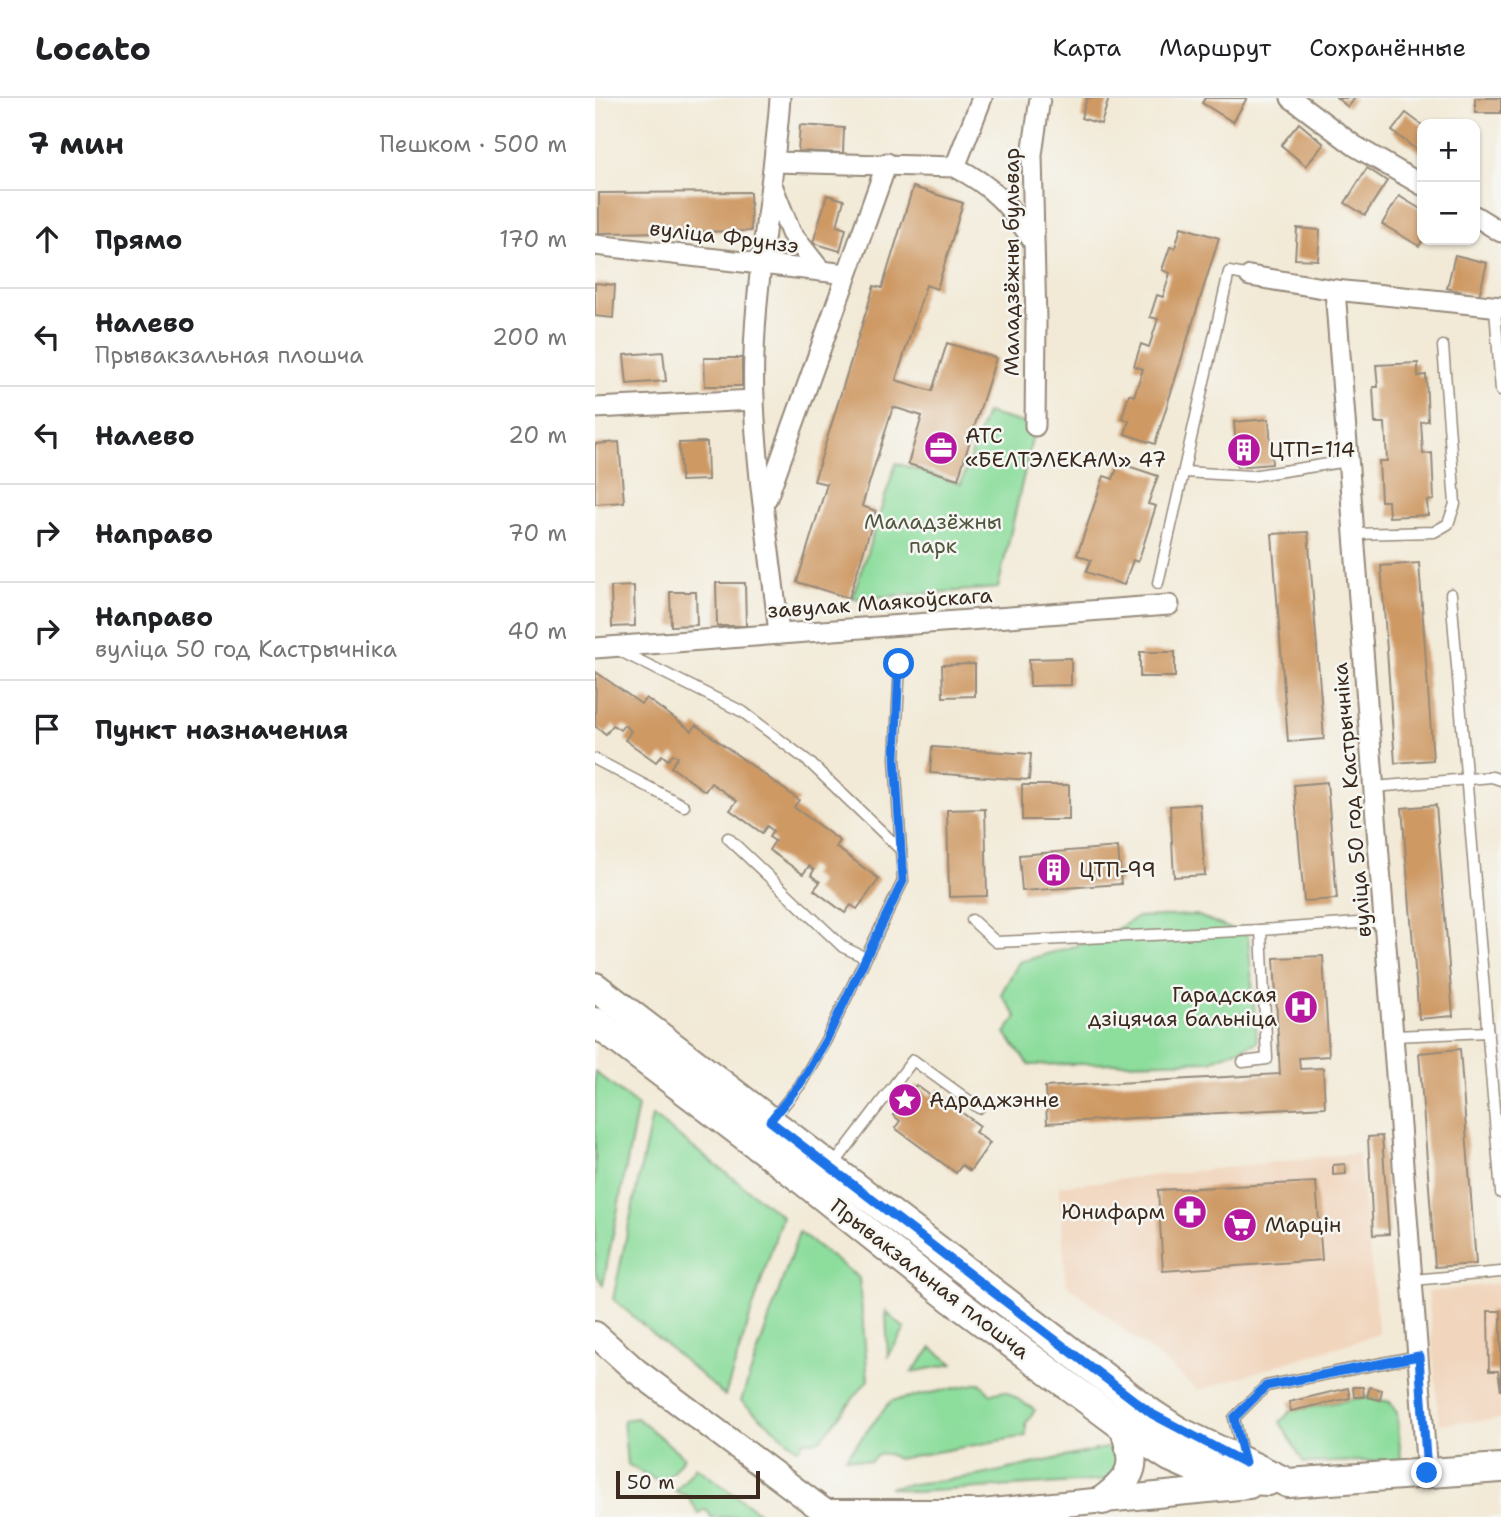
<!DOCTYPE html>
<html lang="ru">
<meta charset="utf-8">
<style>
body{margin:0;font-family:"Shantell Sans",sans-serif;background:#f6f6f6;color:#202124}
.controls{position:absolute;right:21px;top:21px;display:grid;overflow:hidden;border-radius:14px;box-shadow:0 2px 5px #0004}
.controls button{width:63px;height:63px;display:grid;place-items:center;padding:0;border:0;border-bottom:2px solid #e0e0e0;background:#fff;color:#202124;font:35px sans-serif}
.scale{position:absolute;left:21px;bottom:18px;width:144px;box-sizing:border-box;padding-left:7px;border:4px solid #3b2a1e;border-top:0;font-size:19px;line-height:24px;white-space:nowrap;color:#3b2a1e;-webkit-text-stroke:5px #f6f6f2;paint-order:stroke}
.stop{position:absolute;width:21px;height:21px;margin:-16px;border:5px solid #1a73e8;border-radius:50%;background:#fff}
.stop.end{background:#1a73e8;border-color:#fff;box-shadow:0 2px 7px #0008}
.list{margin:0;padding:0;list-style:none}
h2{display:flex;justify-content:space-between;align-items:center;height:91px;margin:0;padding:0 28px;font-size:30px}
h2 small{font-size:23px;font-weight:400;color:#757577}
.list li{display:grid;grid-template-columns:46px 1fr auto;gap:21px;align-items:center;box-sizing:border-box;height:98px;padding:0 28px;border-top:2px solid #e0e0e0}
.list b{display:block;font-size:26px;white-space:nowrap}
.list p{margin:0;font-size:23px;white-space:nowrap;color:#757577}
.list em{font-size:23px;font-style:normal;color:#757577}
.icon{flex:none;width:38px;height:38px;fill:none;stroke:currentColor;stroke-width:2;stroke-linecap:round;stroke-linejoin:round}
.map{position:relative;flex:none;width:906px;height:1419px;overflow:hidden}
header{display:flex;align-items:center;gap:42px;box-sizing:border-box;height:98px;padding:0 35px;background:#fff;border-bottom:2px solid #e0e0e0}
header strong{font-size:33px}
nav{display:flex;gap:38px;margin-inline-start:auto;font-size:24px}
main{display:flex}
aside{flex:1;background:#fff}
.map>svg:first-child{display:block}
.built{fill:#f1d5bd}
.green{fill:#8ddd9d;stroke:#64845e;stroke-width:2}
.building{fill:#ce9964}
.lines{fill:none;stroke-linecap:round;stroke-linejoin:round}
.service-casing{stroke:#968a7a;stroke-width:13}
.minor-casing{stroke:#968a7a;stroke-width:23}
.tertiary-casing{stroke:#968a7a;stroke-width:28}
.secondary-casing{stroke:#968a7a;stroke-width:32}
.service{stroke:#fff;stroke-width:10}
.minor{stroke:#fff;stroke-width:19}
.tertiary{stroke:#fff;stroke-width:24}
.secondary{stroke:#fff;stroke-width:28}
.route{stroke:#1a73e8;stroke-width:9}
.labels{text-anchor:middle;stroke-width:5;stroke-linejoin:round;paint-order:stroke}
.street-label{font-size:21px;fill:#3b2a1e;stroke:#f6f6f2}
.poi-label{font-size:21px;fill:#3b2a1e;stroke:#f6f6f2;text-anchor:start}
.park-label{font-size:21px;fill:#50573e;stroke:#f6f6f2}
</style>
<header>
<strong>Locato</strong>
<nav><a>Карта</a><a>Маршрут</a><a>Сохранённые</a></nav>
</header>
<main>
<aside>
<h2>7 мин<small>Пешком · 500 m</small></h2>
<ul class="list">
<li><svg class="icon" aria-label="ahead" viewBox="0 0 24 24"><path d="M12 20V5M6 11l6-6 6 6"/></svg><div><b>Прямо</b></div><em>170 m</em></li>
<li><svg class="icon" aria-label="left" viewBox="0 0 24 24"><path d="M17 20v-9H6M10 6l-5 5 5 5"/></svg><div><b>Налево</b><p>Прывакзальная плошча</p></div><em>200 m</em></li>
<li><svg class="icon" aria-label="left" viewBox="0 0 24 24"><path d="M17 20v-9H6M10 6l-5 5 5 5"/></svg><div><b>Налево</b></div><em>20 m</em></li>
<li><svg class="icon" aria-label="right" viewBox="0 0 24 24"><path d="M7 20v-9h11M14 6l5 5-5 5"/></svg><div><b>Направо</b></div><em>70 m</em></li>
<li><svg class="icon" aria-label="right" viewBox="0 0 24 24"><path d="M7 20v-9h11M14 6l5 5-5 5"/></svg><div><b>Направо</b><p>вуліца 50 год Кастрычніка</p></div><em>40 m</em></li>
<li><svg class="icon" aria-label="arrive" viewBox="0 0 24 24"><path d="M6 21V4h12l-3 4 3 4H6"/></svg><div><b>Пункт назначения</b></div></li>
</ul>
</aside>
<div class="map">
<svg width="906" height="1419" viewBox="0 0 906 1419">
<rect width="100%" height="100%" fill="#f6f6f2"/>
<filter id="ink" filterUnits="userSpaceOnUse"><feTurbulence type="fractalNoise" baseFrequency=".0143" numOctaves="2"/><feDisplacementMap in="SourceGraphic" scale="14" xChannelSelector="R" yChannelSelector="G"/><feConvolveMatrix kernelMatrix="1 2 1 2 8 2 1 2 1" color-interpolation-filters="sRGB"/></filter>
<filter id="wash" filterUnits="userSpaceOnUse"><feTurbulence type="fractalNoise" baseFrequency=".00686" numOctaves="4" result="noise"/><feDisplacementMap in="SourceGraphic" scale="28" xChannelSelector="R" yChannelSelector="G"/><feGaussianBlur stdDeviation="1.57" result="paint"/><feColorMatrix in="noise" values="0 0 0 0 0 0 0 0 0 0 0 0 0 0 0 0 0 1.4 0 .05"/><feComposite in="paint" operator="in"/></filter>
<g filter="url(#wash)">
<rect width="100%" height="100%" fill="#f2ead7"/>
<g class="built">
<polygon points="763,1055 784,1236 603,1292 471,1185 464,1088"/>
<polygon points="906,1185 906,1321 844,1326 833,1194"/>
</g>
<g class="green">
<polygon points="391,315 440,328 403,490 257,501 301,365 366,386"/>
<polygon points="601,817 653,838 662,944 615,963 434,967 410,935 422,919 406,896 424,864 504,841 543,819"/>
<polygon points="0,974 43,1008 8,1187 0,1174"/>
<polygon points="57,1018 187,1118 130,1298 18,1201"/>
<polygon points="204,1134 264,1180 273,1282 225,1342 209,1343 203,1351 146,1303"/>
<polygon points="291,1214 310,1231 293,1258"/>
<polygon points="337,1250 358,1266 317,1274"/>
<path d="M385,1285L396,1296L410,1293L440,1312L431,1325V1338L302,1361C290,1353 284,1354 275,1364L251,1359L296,1303Z"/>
<polygon points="770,1299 795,1304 802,1315 806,1362 709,1365 685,1324 696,1313"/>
<polygon points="42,1320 89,1359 68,1386 32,1366 28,1322"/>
<polygon points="515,1349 523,1356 524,1372 515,1382 320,1394 294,1389 382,1378"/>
<polygon points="101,1369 163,1414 159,1419 116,1419 113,1413 108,1412 104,1416 92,1397 80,1394"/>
</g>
<g id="blocks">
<g class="building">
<polygon points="492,0 514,0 506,26 486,20"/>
<polygon points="610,0 652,0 638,24 607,5"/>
<polygon points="742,0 760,0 753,9"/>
<rect x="880" y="0" width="26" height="15"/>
<polygon points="811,15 827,27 827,56 797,33"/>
<polygon points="704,25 729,46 711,68 686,47"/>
<polygon points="205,27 249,30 248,55 203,53"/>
<polygon points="772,70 792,83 770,117 750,105"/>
<polygon points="318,89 368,105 342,191 331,187 301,282 337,293 352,245 401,260 363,381 313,366 327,318 298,309 267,408 281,413 254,500 202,484 232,386 219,383 279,188 287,190"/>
<polygon points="155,94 156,133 4,135 4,95"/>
<polygon points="232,97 249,102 242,128 251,131 245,153 218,145"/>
<polygon points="804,98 827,112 828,142 824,148 787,126"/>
<polygon points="586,129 624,140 560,346 530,336 534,323 527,320 534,296 539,298 548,271 539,268 546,246 554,249 563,221 555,219 562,197 568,199 575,175 567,172 575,149 580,150"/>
<polygon points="702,130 725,132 723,162 700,161"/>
<polygon points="860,157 892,165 884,198 852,190"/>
<polygon points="0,185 20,187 18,220 0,218"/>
<polygon points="68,254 71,283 32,286 29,257"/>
<polygon points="109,260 147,260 147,288 110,288"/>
<polygon points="823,265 823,278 831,277 833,323 826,324 828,356 837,355 839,402 832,403 833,417 794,419 793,403 786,403 784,363 792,363 790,325 780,325 778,289 783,289 781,267"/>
<polygon points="674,321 677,366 642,369 639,324"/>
<polygon points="24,344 29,404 0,406 0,346"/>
<polygon points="112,344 113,382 86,383 84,345"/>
<polygon points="524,365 563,378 553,406 561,408 543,464 538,462 529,487 491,474 496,462 482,457 509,378 518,381"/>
<polygon points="713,434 729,641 693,644 677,436"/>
<polygon points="824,465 838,662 800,665 786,468"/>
<polygon points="121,485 150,485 151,528 122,528"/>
<polygon points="39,488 40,528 17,529 16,489"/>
<polygon points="75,494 101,494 102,527 76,528"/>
<rect x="545" y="554" width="35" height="25"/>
<polygon points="476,560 476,587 435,588 434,561"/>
<polygon points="380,566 380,598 348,599 347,567"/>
<polygon points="1,574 46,606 51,600 97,633 101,627 204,702 199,709 245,743 241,749 284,781 262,811 256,807 250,815 219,792 225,784 216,777 219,772 214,768 208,776 174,752 180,743 174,739 178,733 172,728 167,735 135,712 142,703 116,685 110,693 76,669 83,659 78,656 73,662 67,657 61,664 30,642 36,633 29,627 25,632 18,627 11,636 0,628"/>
<polygon points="337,649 436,656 434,682 335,675"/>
<polygon points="732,684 742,801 709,803 699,687"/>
<rect x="427" y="687" width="47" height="35"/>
<polygon points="605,706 610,777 579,779 575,708"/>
<polygon points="841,707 858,918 824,921 807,710"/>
<polygon points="390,711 392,798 354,799 352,712"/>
<polygon points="523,749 526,786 427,793 424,757"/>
<polygon points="728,858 734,958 704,960 705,971 728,970 730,1009 452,1025 450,989 685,976 679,860"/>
<polygon points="865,951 881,1166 840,1169 824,955"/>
<polygon points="321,987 336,998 339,994 385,1028 380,1034 395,1045 375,1073 367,1067 361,1075 300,1030 305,1023 298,1017"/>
<polygon points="787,1038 794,1136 778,1137 773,1039"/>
<polygon points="750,1066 751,1076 738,1077 738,1067"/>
<polygon points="721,1084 727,1162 568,1173 563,1092"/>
<polygon points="893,1213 906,1213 906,1293 903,1273 894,1273"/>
<polygon points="758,1289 768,1289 769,1299 759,1299"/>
<polygon points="775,1289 787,1292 785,1302 772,1299"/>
<polygon points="753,1290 755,1300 696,1313 694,1304"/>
</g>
</g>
</g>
<g filter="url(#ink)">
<use href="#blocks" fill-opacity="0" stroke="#968a7a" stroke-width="2"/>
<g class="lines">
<g class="service-casing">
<g id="service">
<polyline points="900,210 906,293"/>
<polyline points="589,374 656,378 753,363"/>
<polyline points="759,436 839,434 853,426 860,406 848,248"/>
<polyline points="563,485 634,174 655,178"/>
<polyline points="856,496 906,1095"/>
<polyline points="23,552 148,614 214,664 306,752"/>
<polyline points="0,661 89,708"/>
<polyline points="779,689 897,679 906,682"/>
<polyline points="133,740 248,849 271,860"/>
<polyline points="377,822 401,844 666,832"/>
<polyline points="799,938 893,934"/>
<polyline points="648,964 672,961 666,832 790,823"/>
<polyline points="176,1023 205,987 231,942 308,783 300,660 305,566"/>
<polyline points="237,1069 318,962 384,1010"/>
<polyline points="818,1182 906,1174"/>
<polyline points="648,1359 639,1320 671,1288 823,1258"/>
</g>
</g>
<g class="minor-casing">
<g id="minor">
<polyline points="696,0 760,48 827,87"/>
<path d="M180,64L360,69C398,88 415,108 438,143"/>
<polyline points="360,69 387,0"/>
<polyline points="177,87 196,135 226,173"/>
<polyline points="880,118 906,134"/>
<polyline points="0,147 252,176"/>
<polyline points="655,178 740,192 906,209"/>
<polyline points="740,192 832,1375"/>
<polyline points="0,310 159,302"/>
<polyline points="440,328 441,224 437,57 445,0"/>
<polyline points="172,400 292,65"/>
<path d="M184,536C176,459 162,380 159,302C155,201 178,101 185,0"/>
<polyline points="0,550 574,507"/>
</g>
</g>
<g class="tertiary-casing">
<g id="tertiary">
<polyline points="0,1236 40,1272 237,1419"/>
<polyline points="231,1414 386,1414 654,1388"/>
</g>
</g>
<g class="secondary-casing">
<g id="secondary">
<polyline points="0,889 557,1316 583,1333 693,1385 906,1370"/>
<polyline points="0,924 200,1076 357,1201 529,1329 575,1359 609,1374 636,1381 673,1383"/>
<path d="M508,1402C540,1378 542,1366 529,1329"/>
</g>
</g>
<use href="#service" class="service"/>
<use href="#minor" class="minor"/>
<use href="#tertiary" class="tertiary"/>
<use href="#secondary" class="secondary"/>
</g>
</g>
<g class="lines" filter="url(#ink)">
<polyline class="route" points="304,566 300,660 308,783 231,942 205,986 175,1023 557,1316 650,1365 639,1320 671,1288 824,1258 832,1375"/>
</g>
<defs>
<g id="office-disc" transform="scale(1.75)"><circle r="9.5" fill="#b5179e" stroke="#f6f6f2"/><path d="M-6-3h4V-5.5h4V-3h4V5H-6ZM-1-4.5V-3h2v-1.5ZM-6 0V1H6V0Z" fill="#fff"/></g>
<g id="building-disc" transform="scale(1.75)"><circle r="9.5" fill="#b5179e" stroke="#f6f6f2"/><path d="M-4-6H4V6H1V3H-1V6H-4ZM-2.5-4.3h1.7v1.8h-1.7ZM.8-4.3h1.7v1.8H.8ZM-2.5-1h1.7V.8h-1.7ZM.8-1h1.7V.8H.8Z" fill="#fff"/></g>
<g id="hospital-disc" transform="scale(1.75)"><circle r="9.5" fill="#b5179e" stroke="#f6f6f2"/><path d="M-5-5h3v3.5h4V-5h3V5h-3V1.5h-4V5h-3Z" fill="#fff"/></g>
<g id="sight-disc" transform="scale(1.75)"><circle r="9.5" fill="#b5179e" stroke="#f6f6f2"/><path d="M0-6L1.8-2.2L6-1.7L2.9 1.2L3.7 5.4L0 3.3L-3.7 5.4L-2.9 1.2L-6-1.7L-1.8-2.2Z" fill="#fff"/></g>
<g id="pharmacy-disc" transform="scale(1.75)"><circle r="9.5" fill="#b5179e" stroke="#f6f6f2"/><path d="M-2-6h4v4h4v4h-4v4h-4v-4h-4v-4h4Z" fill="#fff"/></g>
<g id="supermarket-disc" transform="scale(1.75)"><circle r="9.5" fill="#b5179e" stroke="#f6f6f2"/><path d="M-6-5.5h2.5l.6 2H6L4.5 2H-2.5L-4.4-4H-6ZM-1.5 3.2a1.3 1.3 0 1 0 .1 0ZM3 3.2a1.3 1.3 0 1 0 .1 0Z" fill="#fff"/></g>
</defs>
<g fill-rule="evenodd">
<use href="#office-disc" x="346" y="350"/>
<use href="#building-disc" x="649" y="352"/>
<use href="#building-disc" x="459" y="772"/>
<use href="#hospital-disc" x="706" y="909"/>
<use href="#sight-disc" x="310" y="1002"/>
<use href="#pharmacy-disc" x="595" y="1114"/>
<use href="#supermarket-disc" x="645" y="1127"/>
</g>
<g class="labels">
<g class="street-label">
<text transform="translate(129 139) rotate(7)" y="7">вуліца Фрунзэ</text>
<text transform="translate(417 164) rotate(-90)" y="7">Маладзёжны бульвар</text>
<text transform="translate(285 505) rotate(-4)" y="7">завулак Маякоўскага</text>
<text transform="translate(757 702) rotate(-95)" y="7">вуліца 50 год Кастрычніка</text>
<text transform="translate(335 1181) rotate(38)" y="7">Прывакзальная плошча</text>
</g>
<g class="poi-label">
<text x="370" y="345">АТС<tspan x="370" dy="24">«БЕЛТЭЛЕКАМ» 47</tspan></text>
<text x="674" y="359">ЦТП=114</text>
<text x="484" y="779">ЦТП-99</text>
<text x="682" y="904" text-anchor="end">Гарадская<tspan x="682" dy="24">дзіцячая бальніца</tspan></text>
<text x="334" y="1009">Адраджэнне</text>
<text x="570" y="1121" text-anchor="end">Юнифарм</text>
<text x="670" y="1134">Марцін</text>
</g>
<g class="park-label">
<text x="338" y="431">Маладзёжны<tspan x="338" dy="24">парк</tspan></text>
</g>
</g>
</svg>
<div class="controls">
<button>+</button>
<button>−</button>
</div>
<div class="scale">50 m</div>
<div class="stop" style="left:304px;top:566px"></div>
<div class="stop end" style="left:832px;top:1375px"></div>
</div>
</main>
